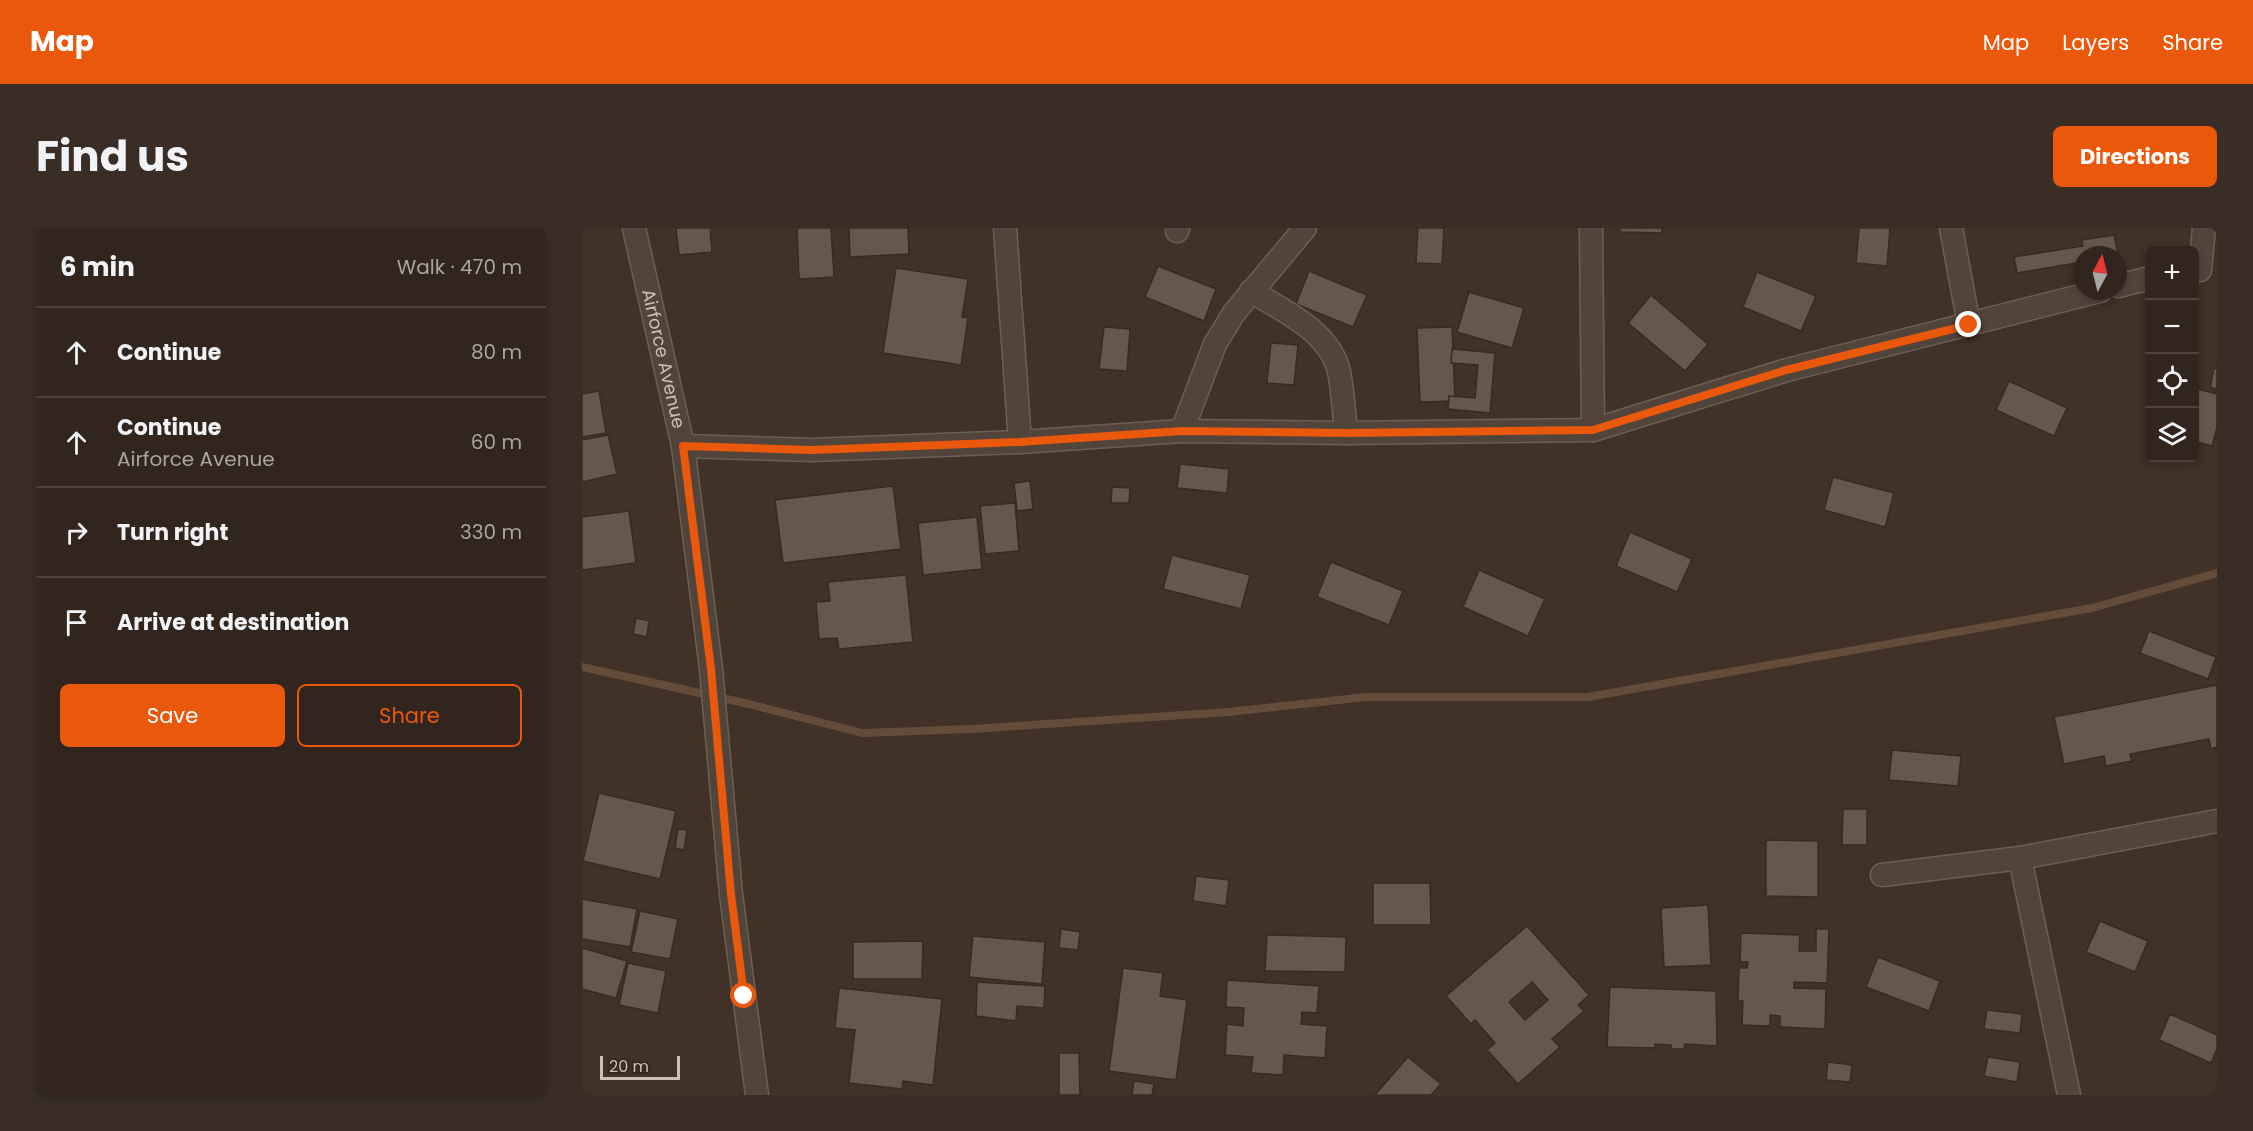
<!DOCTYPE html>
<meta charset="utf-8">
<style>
body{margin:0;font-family:Poppins,sans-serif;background:#392d26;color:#f1f3f6}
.controls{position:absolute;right:18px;top:18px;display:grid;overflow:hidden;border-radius:9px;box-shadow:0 3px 9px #0003}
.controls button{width:54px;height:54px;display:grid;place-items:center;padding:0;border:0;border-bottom:2px solid #4c423b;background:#31251d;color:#f1f3f6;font:30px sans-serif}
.compass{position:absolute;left:1491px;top:18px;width:54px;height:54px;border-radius:50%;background:#31251d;box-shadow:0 3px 9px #0003;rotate:7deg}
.scale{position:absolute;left:18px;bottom:15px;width:80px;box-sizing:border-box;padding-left:6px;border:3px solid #cbc0b7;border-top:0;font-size:16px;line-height:21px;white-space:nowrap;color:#cbc0b7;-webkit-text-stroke:4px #36291f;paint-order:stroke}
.stop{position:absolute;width:18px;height:18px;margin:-14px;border:4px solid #ea580c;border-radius:50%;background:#fff}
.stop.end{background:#ea580c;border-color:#fff;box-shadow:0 2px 6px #0008}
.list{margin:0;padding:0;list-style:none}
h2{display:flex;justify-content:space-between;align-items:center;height:78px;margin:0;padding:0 24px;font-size:26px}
h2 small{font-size:20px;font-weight:400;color:#a8a5a4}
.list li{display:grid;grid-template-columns:39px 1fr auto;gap:18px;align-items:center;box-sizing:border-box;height:90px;padding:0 24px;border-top:2px solid #4c423b}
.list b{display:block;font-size:22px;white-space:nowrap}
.list p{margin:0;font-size:20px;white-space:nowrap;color:#a8a5a4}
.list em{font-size:20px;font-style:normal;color:#a8a5a4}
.actions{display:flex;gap:12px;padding:18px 24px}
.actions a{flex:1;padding:14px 0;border:2px solid #ea580c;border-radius:9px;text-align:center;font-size:21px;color:#ea580c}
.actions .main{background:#ea580c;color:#fff}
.icon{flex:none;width:33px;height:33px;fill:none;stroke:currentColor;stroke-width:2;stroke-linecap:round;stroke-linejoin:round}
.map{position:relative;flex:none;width:1635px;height:867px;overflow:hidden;border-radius:9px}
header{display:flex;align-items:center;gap:36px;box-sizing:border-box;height:84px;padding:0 30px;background:#ea580c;color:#fff}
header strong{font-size:28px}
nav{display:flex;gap:33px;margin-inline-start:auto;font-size:21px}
.intro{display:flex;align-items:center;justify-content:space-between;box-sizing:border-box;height:144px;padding:0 36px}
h1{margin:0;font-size:42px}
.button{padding:15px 27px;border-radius:9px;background:#ea580c;color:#fff;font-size:21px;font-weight:700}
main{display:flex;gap:36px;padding:0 36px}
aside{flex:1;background:#31251d;border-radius:9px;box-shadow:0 3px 9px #0003}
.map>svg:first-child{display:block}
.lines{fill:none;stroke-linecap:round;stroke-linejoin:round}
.stream{stroke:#654c39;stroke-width:8}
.building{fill:#67574b;stroke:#382b21;stroke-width:1.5;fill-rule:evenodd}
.minor-casing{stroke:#6b5f55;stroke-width:25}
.minor{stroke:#51443b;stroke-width:22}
.route{stroke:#ea580c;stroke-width:8}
.labels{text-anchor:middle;stroke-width:4.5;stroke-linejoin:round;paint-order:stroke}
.street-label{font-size:18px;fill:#cbc0b7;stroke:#36291f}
</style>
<header>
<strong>Map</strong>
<nav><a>Map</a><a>Layers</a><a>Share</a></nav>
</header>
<div class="intro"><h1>Find us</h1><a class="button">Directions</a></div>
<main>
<aside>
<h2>6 min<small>Walk · 470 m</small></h2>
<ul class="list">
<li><svg class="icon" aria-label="ahead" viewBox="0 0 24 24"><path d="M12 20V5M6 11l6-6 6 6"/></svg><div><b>Continue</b></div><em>80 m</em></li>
<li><svg class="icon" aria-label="ahead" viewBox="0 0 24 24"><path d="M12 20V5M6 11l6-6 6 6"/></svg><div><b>Continue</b><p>Airforce Avenue</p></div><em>60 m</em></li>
<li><svg class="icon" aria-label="right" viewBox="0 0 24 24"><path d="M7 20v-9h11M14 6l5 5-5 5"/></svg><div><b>Turn right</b></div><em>330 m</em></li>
<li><svg class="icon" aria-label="arrive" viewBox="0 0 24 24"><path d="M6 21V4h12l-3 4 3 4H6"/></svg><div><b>Arrive at destination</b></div></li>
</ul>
<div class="actions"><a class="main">Save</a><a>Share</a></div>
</aside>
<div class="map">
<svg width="1635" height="867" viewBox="0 0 1635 867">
<rect width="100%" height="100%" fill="#413127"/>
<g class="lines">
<polyline class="stream" points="0,439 167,476 280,505 389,501 647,484 784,469 1006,469 1510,380 1635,345"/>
</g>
<g class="building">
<polygon points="94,0 128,0 130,24 97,27"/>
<polygon points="215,0 249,0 252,49 217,51"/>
<polygon points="267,0 326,0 327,26 268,29"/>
<polygon points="836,0 862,0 860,36 834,35"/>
<polygon points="1038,0 1080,0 1080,5 1038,4"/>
<polygon points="1277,0 1308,0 1305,38 1274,35"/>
<polygon points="1532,7 1536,27 1500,27 1500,34 1435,45 1432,29 1501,18 1500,12"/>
<polygon points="576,38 634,61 622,93 563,69"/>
<polygon points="314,40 386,51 380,89 386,90 379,137 301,125"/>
<polygon points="727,43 785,67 771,99 714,76"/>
<polygon points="1175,44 1234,68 1219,103 1161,79"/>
<polygon points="887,64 942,80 930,120 875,104"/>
<polygon points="1069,67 1126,116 1103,143 1046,95"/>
<polygon points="522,99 548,101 545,143 517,141"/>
<polygon points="870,99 873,173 838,174 835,100"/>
<polygon points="689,115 716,117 712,157 685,155"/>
<polygon points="870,121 913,125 908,185 866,181 867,168 893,170 896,137 869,135"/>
<polygon points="1632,140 1635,141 1635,161 1628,159"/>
<polygon points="1427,153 1485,180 1472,208 1414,182"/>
<polygon points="1612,160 1635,166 1635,200 1630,218 1612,213"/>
<polygon points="17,163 24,205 0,209 0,166"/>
<polygon points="26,207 35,246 0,254 0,212"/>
<polygon points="598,236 647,241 645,265 595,260"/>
<polygon points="1251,249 1312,265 1303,299 1242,282"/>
<polygon points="448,253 451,281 435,283 432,255"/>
<polygon points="311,258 319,321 201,335 193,272"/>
<polygon points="530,259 548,260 547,275 529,275"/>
<polygon points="433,275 437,323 403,326 398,278"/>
<polygon points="47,283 54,335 0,342 0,289"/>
<polygon points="395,289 400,341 341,347 336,295"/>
<polygon points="1048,304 1110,331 1095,364 1034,338"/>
<polygon points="590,327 668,347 659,381 581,361"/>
<polygon points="749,334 821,363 807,397 735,369"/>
<polygon points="897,342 963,371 946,408 881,379"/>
<polygon points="324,347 331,414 257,421 255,410 237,411 234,374 248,373 246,354"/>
<polygon points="54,390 67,393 65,409 51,406"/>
<polygon points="1567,403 1634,429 1626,451 1558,425"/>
<polygon points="1635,457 1635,519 1629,521 1627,511 1548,526 1550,533 1524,538 1522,528 1482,536 1472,489"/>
<polygon points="1310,522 1379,528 1376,558 1307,552"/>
<polygon points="17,565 94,583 78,651 1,633"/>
<polygon points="1261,581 1285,581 1285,617 1260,617"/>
<polygon points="96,601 105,602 102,622 93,620"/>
<polygon points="1184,612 1236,613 1236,669 1184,668"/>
<polygon points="614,648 647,652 644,678 611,673"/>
<polygon points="791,655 848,655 849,697 791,697"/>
<polygon points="0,671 55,681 48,719 0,711"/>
<polygon points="1126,677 1129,737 1082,739 1079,680"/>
<polygon points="58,683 96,691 88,731 49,724"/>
<polygon points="1518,693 1566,713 1553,744 1504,724"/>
<path d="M945,698L1007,767L996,777L1002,783L970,811L978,819L936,856L905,822L913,815L893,792L889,796L864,768ZM950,754L966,772L943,792L927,774Z"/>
<polygon points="479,701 498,704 496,722 477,720"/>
<polygon points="1234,701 1247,701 1245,755 1212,754 1212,760 1244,761 1243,801 1198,799 1198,788 1188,787 1188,798 1160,797 1161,773 1156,773 1157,740 1165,740 1166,734 1158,734 1159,705 1218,707 1217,723 1234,723"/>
<polygon points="685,707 764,709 763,744 683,743"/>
<polygon points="391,708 463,714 460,756 387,749"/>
<polygon points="341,713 340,751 271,751 271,714"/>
<polygon points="0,720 45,733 34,770 0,761"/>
<polygon points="1296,729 1358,753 1347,783 1284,759"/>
<polygon points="46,735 84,743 76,785 37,777"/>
<polygon points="541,740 581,745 578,768 605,772 594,852 527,843"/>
<polygon points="645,752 737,758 735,785 720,784 719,796 745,798 743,830 702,827 701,847 669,845 671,829 643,827 645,796 661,798 662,780 644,779"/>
<polygon points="395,754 463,758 462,780 435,778 434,793 394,788"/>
<polygon points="1028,759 1134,763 1135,818 1103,816 1102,821 1089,821 1089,817 1073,816 1073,820 1025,819"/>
<polygon points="257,760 360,771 351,857 321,853 320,861 267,855 273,802 253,800"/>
<polygon points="1405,782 1440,786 1438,805 1402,801"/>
<polygon points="1588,786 1635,807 1635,821 1629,835 1577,812"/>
<polygon points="477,825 497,825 498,867 477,867"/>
<polygon points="826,829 859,856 849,867 793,867"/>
<polygon points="1406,829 1438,834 1435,854 1402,848"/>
<polygon points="1246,834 1270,837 1268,854 1244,852"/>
<polygon points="552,853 572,856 570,867 550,867"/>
</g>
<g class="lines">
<g class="minor-casing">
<g id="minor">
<path id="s1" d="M52,0L101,218L129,441L149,666L175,867"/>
<polyline points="423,0 438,214"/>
<polyline points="1009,0 1011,202"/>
<polyline points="1369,0 1387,97"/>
<polyline points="595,3 596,0"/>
<polyline points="1618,42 1622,0"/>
<polyline points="1536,58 1568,50"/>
<path d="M669,63C701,83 748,103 757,144C761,164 762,185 764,205"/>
<polyline points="600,203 633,116 652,85 723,0"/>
<polyline points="101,218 230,222 438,214 600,203 764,205 1011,202 1205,142 1518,63"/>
<polyline points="1438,630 1487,867"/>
<polyline points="1300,647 1438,630 1635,593"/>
</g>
</g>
<use href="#minor" class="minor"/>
</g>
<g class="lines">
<polyline class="route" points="162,768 149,666 129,441 101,218 230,222 438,214 600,203 765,205 1011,202 1204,142 1387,97"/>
</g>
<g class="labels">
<g class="street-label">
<text dy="6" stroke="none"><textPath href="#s1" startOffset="134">Airforce Avenue</textPath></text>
</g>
</g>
</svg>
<div class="controls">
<button>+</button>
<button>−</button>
<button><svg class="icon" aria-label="locate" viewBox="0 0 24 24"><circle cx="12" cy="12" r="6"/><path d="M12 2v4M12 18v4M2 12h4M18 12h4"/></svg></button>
<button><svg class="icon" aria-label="layers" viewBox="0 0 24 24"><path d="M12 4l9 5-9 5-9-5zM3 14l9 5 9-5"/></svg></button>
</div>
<svg class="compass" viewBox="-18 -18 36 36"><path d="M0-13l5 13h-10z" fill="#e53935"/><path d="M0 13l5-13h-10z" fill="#a8a5a4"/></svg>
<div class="scale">20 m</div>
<div class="stop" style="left:162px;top:768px"></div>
<div class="stop end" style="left:1387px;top:97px"></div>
</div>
</main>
